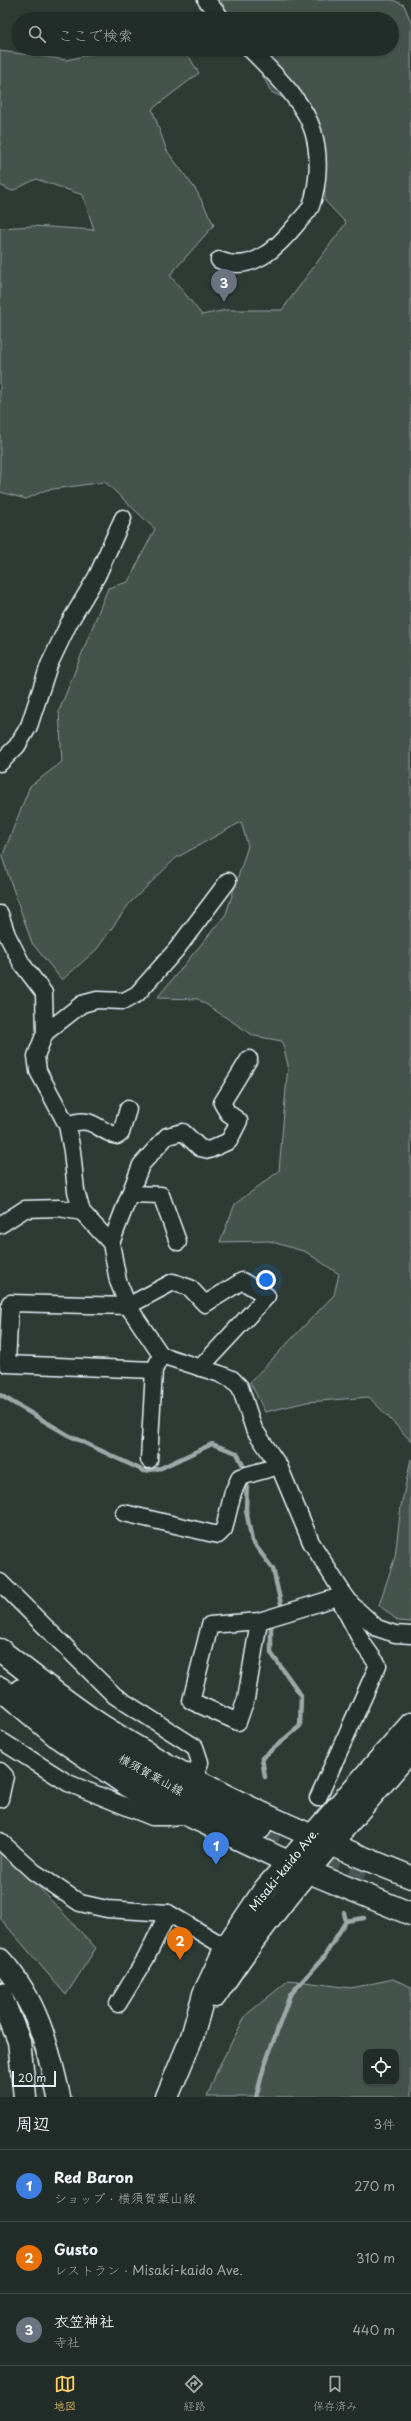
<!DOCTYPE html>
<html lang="ja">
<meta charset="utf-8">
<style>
body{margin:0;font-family:"Playpen Sans","Klee One",sans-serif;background:#2a3430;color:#f1f3f6}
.controls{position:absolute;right:12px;bottom:12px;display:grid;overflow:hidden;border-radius:8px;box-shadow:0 1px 3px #0004}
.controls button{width:36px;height:36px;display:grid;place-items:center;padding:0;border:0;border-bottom:1px solid #3f4845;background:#222c28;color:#f1f3f6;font:20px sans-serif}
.scale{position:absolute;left:12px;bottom:10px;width:44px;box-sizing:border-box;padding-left:4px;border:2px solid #e8f1f8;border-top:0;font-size:11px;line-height:14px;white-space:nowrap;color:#e8f1f8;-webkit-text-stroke:3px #26332d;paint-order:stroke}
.you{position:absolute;left:266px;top:1280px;width:14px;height:14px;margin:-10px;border:3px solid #fff;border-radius:50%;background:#1a73e8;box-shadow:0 0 0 6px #1a73e833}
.badge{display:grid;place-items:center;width:26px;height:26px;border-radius:50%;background:#ffd166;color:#fff;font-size:13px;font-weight:700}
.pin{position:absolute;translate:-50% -33px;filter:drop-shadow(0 1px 2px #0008)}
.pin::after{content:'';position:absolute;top:21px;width:14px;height:12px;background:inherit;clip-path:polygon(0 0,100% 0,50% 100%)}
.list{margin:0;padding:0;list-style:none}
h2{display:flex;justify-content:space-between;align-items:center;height:52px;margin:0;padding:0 16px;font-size:17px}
h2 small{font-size:13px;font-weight:400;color:#a2a7a8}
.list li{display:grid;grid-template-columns:26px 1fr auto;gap:12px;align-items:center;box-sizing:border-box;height:72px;padding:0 16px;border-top:1px solid #3f4845}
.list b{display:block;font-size:15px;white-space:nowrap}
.list p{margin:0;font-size:13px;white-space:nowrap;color:#a2a7a8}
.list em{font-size:13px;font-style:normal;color:#a2a7a8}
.icon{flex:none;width:22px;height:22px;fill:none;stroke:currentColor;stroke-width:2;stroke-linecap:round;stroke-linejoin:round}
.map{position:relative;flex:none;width:411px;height:2097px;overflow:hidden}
.search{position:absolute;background:#222c28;box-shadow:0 1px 3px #0004;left:12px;right:12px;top:12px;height:44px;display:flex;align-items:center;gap:10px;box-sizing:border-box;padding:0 14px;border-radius:22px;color:#a2a7a8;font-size:15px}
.sheet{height:268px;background:#222c28}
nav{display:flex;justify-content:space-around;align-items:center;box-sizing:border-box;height:56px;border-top:1px solid #3f4845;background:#222c28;font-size:11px;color:#a2a7a8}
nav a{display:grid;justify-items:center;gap:2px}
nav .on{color:#ffd166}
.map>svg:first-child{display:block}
.green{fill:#45524e;stroke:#96a2a3;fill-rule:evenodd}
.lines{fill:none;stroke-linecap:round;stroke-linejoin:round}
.stream{stroke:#9da8a9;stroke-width:4.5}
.primary-tunnel{stroke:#4a5652;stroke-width:22;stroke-dasharray:22 11;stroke-linecap:butt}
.minor-casing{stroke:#e8f1f8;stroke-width:19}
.primary-casing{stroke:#e8f1f8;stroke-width:25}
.motorway-casing{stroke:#e8f1f8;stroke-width:25}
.minor{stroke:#26332d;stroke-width:16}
.primary{stroke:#26332d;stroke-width:22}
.motorway{stroke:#26332d;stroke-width:22}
.labels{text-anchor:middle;stroke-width:3;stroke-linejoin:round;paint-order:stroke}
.street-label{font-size:12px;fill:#e8f1f8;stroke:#26332d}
</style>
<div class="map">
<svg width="411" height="2097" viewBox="0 0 411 2097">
<rect width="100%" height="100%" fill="#2e3b35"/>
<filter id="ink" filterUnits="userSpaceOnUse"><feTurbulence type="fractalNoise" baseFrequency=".025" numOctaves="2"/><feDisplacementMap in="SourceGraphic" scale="8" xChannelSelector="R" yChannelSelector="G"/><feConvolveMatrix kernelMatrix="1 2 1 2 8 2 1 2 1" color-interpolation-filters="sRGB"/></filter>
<g filter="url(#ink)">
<g class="green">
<polygon points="220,0 393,0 404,5 411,22 411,1441 369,1397 307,1402 265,1412 250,1382 334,1295 339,1274 306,1252 269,1241 220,1242 235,1204 279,1171 288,1065 282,1041 254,1036 198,999 157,998 226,914 248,846 241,822 176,858 129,904 97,949 62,980 32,943 2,857 30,786 62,762 59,711 108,588 128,582 155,529 105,482 46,490 26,499 0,492 0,228 33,226 94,230 83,195 36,179 12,191 0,185 0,51 67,60 113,49 170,49 186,52 199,73 152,109 167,151 196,190 214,225 170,275 202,315 226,310 282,310 346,223 325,201 324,163 310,110 271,92 249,49 392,49 392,19 232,19"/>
<polygon points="411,1459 411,1622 398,1621 379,1605 395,1557 401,1506"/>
<polygon points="0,1846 96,1948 66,1995 0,1918"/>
<path d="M393,1979L411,1987V2097H207L218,2068L246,2015L289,1980L351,1988ZM366,2052H396V2082H366Z"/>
</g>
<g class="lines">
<g class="stream">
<polyline points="0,1395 68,1435 144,1471 161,1468 212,1444 237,1453 246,1472"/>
<polyline points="247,1479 246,1510 252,1541 273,1569 282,1608 280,1611"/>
<polyline points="265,1777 262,1758 300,1726 301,1695 271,1653 271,1626 274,1620"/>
<polyline points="344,1913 346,1921"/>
<polyline points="346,1921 364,1918"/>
<polyline points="256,2097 264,2067 290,1995 324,1957 346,1921"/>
</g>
<polyline class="primary-tunnel" points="260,1828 365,1875"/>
<g class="minor-casing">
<g id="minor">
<polyline points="206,0 222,19"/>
<path d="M219,260C251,274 277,248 296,225C300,219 308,213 311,206C319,183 320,154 313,131C304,101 271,71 250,49"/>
<polyline points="0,763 17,746 29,726 49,665 69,623 97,576 123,518"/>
<polyline points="0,914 7,935 22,964 44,993 45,1033 36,1056 38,1071 67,1125 72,1151 76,1191 82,1212 111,1243 118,1281 128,1306 161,1355 220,1374 232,1379 240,1387 254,1429 279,1466 311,1542 341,1590 352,1605 377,1628 395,1634 411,1635"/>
<polyline points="45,1033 82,1004 97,1000 124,1001 137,994 176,950 228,881"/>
<path d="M67,1125C94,1115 94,1129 117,1136L121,1133L128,1109"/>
<polyline points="130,1194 161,1195 178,1242"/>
<polyline points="0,1225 25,1209 59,1208 82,1212"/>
<polyline points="111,1243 141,1165 167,1136 183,1132 200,1148 209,1150 229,1141 239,1121 228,1113 222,1103 249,1059"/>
<polyline points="154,1370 7,1364 10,1303 128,1306 173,1282 190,1288 205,1304 242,1281 267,1296 200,1368"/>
<polyline points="149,1460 154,1370 159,1360"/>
<polyline points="124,1513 218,1535 224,1529 233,1492 240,1477 279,1466"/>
<polyline points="0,1582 115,1696 195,1747 200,1762 194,1779"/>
<polyline points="259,1621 246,1699 238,1722 191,1701 210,1625 259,1621 338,1597 341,1590"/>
<polyline points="0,1740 68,1783 152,1817 171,1817 187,1815"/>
<polyline points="0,1771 5,1776 0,1799"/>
<polyline points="318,1798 378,1665 363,1644 339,1598"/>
<polyline points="0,1841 34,1872 80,1903 107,1909 168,1913 235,1953"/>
<polyline points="118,2004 146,1958 168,1913"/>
</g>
</g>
<g class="primary-casing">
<g id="primary">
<path d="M0,1650C33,1676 67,1703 102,1726C198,1788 305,1835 411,1877"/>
<polyline points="0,1688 59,1738 133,1789 309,1872 411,1914"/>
<polyline points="21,1690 90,1740 141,1772 260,1828"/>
<path d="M215,1996C272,1908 343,1829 411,1750"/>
<polyline points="167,2097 192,2037 204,1994 226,1947 265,1889 411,1724"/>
</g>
</g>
<g class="motorway-casing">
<g id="motorway">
<path d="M0,1960C36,1999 48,2046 59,2097"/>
<polyline points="0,1994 19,2041 25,2097"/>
</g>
</g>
<use href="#minor" class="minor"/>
<use href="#primary" class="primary"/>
<use href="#motorway" class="motorway"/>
</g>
</g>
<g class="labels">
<g class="street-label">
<text transform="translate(151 1775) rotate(29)" y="4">横須賀葉山線</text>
<text transform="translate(284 1870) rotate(-51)" y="4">Misaki-kaido Ave.</text>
</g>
</g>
</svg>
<div class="controls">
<button><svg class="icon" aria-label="locate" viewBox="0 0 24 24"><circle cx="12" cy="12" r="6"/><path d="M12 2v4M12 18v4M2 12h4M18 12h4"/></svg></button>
</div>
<div class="scale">20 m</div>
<div class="you"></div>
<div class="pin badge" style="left:216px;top:1865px;background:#3f7fe0">1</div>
<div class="pin badge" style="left:180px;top:1960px;background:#e8710a">2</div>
<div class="pin badge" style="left:224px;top:302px;background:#6b7280">3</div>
<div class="search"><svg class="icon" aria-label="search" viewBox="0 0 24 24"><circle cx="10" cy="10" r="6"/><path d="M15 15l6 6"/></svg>ここで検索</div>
</div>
<section class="sheet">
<h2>周辺<small>3件</small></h2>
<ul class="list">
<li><span class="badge" style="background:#3f7fe0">1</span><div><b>Red Baron</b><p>ショップ · 横須賀葉山線</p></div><em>270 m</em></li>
<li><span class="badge" style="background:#e8710a">2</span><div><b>Gusto</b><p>レストラン · Misaki-kaido Ave.</p></div><em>310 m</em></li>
<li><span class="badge" style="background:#6b7280">3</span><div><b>衣笠神社</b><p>寺社</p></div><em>440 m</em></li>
</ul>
</section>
<nav>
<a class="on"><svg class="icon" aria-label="map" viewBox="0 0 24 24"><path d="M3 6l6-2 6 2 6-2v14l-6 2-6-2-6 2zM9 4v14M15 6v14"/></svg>地図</a>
<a><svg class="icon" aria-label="directions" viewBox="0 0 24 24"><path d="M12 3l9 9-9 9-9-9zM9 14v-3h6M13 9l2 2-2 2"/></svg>経路</a>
<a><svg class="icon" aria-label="saved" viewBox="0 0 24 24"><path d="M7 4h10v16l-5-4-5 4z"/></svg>保存済み</a>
</nav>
